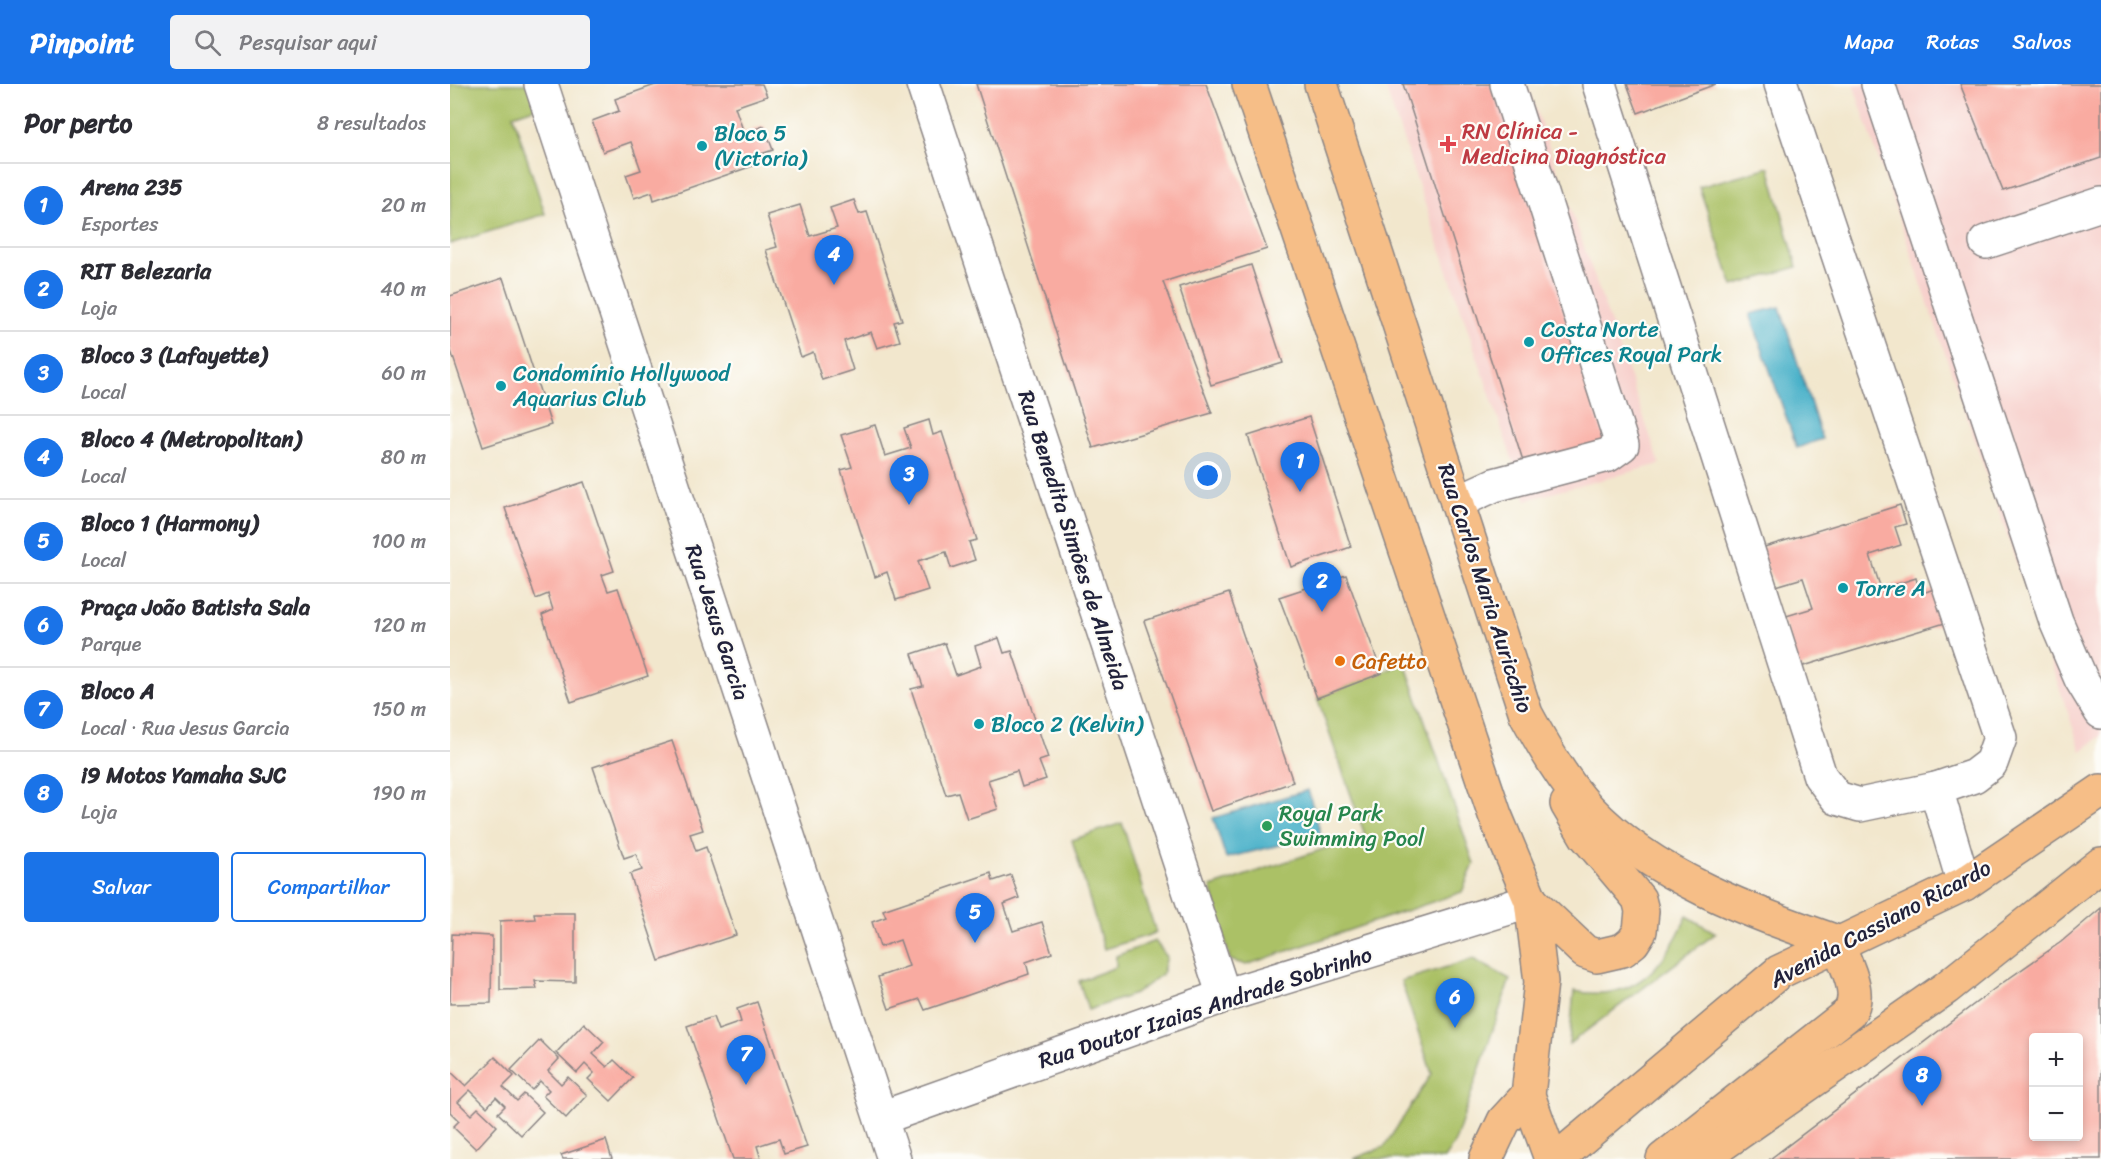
<!DOCTYPE html>
<html lang="pt">
<meta charset="utf-8">
<style>
body{margin:0;font-family:Sriracha,sans-serif;background:#f2f2f3;color:#2b2b33}
.controls{position:absolute;right:18px;bottom:18px;display:grid;overflow:hidden;border-radius:6px;box-shadow:0 3px 9px #0003}
.controls button{width:54px;height:54px;display:grid;place-items:center;padding:0;border:0;border-bottom:2px solid #e1e1e2;background:#fff;color:#2b2b33;font:30px sans-serif}
.you{position:absolute;left:758px;top:392px;width:21px;height:21px;margin:-15px;border:4px solid #fff;border-radius:50%;background:#1a73e8;box-shadow:0 0 0 9px #1a73e833}
.badge{display:grid;place-items:center;width:39px;height:39px;border-radius:50%;background:#1a73e8;color:#fff;font-size:20px;font-weight:700}
.pin{position:absolute;translate:-50% -50px;filter:drop-shadow(0 2px 3px #0008)}
.pin::after{content:'';position:absolute;top:32px;width:21px;height:18px;background:inherit;clip-path:polygon(0 0,100% 0,50% 100%)}
.list{margin:0;padding:0;list-style:none}
h2{display:flex;justify-content:space-between;align-items:center;height:78px;margin:0;padding:0 24px;font-size:26px}
h2 small{font-size:20px;font-weight:400;color:#7c7c81}
.list li{display:grid;grid-template-columns:39px 1fr auto;gap:18px;align-items:center;box-sizing:border-box;height:84px;padding:0 24px;border-top:2px solid #e1e1e2}
.list b{display:block;font-size:22px;white-space:nowrap}
.list p{margin:0;font-size:20px;white-space:nowrap;color:#7c7c81}
.list em{font-size:20px;font-style:normal;color:#7c7c81}
.actions{display:flex;gap:12px;padding:18px 24px}
.actions a{flex:1;padding:14px 0;border:2px solid #1a73e8;border-radius:6px;text-align:center;font-size:21px;color:#1a73e8}
.actions .main{background:#1a73e8;color:#fff}
.icon{flex:none;width:33px;height:33px;fill:none;stroke:currentColor;stroke-width:2;stroke-linecap:round;stroke-linejoin:round}
.map{position:relative;flex:none;width:1651px;height:1075px;overflow:hidden}
header{display:flex;align-items:center;gap:36px;box-sizing:border-box;height:84px;padding:0 30px;background:#1a73e8;color:#fff}
header strong{font-size:28px}
nav{display:flex;gap:33px;margin-inline-start:auto;font-size:21px}
.search{width:420px;height:54px;background:#f2f2f3;display:flex;align-items:center;gap:15px;box-sizing:border-box;padding:0 21px;border-radius:6px;color:#7c7c81;font-size:22px}
main{display:flex}
aside{flex:1;background:#fff}
.map>svg:first-child{display:block}
.built{fill:#f7d0cc}
.green{fill:#abc166;stroke:#667250;stroke-width:1.5}
.water{fill:#4ab1c9;stroke:#366a82;stroke-width:1.5}
.building{fill:#f9aba1;fill-rule:evenodd}
.lines{fill:none;stroke-linecap:round;stroke-linejoin:round}
.minor-casing{stroke:#8a8484;stroke-width:36}
.major-casing{stroke:#8a8484;stroke-width:36}
.minor{stroke:#fff;stroke-width:33}
.major{stroke:#f6be87;stroke-width:33}
.health-dot{fill:#e0444e;stroke:#fdfcf7;stroke-width:2}
.culture-dot{fill:#0f9aa8;stroke:#fdfcf7;stroke-width:2}
.food-dot{fill:#e8710a;stroke:#fdfcf7;stroke-width:2}
.leisure-dot{fill:#2e9e5b;stroke:#fdfcf7;stroke-width:2}
.labels{text-anchor:middle;stroke-width:4.5;stroke-linejoin:round;paint-order:stroke}
.health-label{font-size:22px;fill:#be3a42;stroke:#fdfcf7;text-anchor:start}
.culture-label{font-size:22px;fill:#0d838f;stroke:#fdfcf7;text-anchor:start}
.street-label{font-size:22px;fill:#22223b;stroke:#fdfcf7}
.food-label{font-size:22px;fill:#c56008;stroke:#fdfcf7;text-anchor:start}
.leisure-label{font-size:22px;fill:#27864d;stroke:#fdfcf7;text-anchor:start}
</style>
<header>
<strong>Pinpoint</strong>
<div class="search"><svg class="icon" aria-label="search" viewBox="0 0 24 24"><circle cx="10" cy="10" r="6"/><path d="M15 15l6 6"/></svg>Pesquisar aqui</div>
<nav><a>Mapa</a><a>Rotas</a><a>Salvos</a></nav>
</header>
<main>
<aside>
<h2>Por perto<small>8 resultados</small></h2>
<ul class="list">
<li><span class="badge">1</span><div><b>Arena 235</b><p>Esportes</p></div><em>20 m</em></li>
<li><span class="badge">2</span><div><b>RIT Belezaria</b><p>Loja</p></div><em>40 m</em></li>
<li><span class="badge">3</span><div><b>Bloco 3 (Lafayette)</b><p>Local</p></div><em>60 m</em></li>
<li><span class="badge">4</span><div><b>Bloco 4 (Metropolitan)</b><p>Local</p></div><em>80 m</em></li>
<li><span class="badge">5</span><div><b>Bloco 1 (Harmony)</b><p>Local</p></div><em>100 m</em></li>
<li><span class="badge">6</span><div><b>Praça João Batista Sala</b><p>Parque</p></div><em>120 m</em></li>
<li><span class="badge">7</span><div><b>Bloco A</b><p>Local · Rua Jesus Garcia</p></div><em>150 m</em></li>
<li><span class="badge">8</span><div><b>i9 Motos Yamaha SJC</b><p>Loja</p></div><em>190 m</em></li>
</ul>
<div class="actions"><a class="main">Salvar</a><a>Compartilhar</a></div>
</aside>
<div class="map">
<svg width="1651" height="1075" viewBox="0 0 1651 1075">
<rect width="100%" height="100%" fill="#fdfcf7"/>
<filter id="ink" filterUnits="userSpaceOnUse"><feTurbulence type="fractalNoise" baseFrequency=".0167" numOctaves="2"/><feDisplacementMap in="SourceGraphic" scale="12" xChannelSelector="R" yChannelSelector="G"/><feConvolveMatrix kernelMatrix="1 2 1 2 8 2 1 2 1" color-interpolation-filters="sRGB"/></filter>
<filter id="wash" filterUnits="userSpaceOnUse"><feTurbulence type="fractalNoise" baseFrequency=".008" numOctaves="4" result="noise"/><feDisplacementMap in="SourceGraphic" scale="24" xChannelSelector="R" yChannelSelector="G"/><feGaussianBlur stdDeviation="1.35" result="paint"/><feColorMatrix in="noise" values="0 0 0 0 0 0 0 0 0 0 0 0 0 0 0 0 0 1.4 0 .05"/><feComposite in="paint" operator="in"/></filter>
<g filter="url(#wash)">
<rect width="100%" height="100%" fill="#f2e7cd"/>
<g class="built">
<polygon points="934,0 1077,0 1210,380 1076,416"/>
<polygon points="1403,0 1651,0 1651,652 1631,667"/>
</g>
<g class="green">
<polygon points="0,0 83,0 90,22 63,31 95,130 0,160"/>
<polygon points="1319,83 1347,183 1283,202 1249,103"/>
<polygon points="955,579 1024,780 1012,808 796,881 780,876 761,803 915,751 867,614"/>
<polygon points="672,739 706,849 654,865 622,756"/>
<path d="M1237,832L1266,849L1119,960L1124,907C1185,919 1214,883 1237,832Z"/>
<polygon points="705,857 717,873 712,890 685,910 638,926 629,897 666,883 666,872"/>
<polygon points="1023,875 1060,895 1005,1058 994,1075 903,1075 934,1063 982,990 951,897"/>
</g>
<g class="water">
<polygon points="1330,223 1372,355 1347,364 1300,230"/>
<polygon points="858,706 871,751 776,774 763,734"/>
</g>
<g id="blocks">
<g class="building">
<polygon points="208,0 312,0 317,12 285,23 294,49 314,42 323,66 308,71 311,79 204,116 202,108 184,114 176,91 191,86 181,58 153,68 142,37 169,27 165,15"/>
<polygon points="526,0 756,0 817,165 713,198 762,329 643,364"/>
<polygon points="953,0 1040,0 1156,362 1076,386"/>
<polygon points="1177,0 1266,0 1188,29"/>
<polygon points="1510,0 1651,0 1651,74 1553,107"/>
<polygon points="404,116 409,130 417,128 452,236 444,238 450,257 427,264 421,248 394,257 403,286 372,296 363,268 351,273 316,166 327,163 317,131 350,121 360,152 387,144 380,124"/>
<polygon points="801,181 833,279 761,301 729,203"/>
<polygon points="53,194 101,341 33,363 0,264 0,212"/>
<polygon points="859,333 901,463 841,483 798,352"/>
<polygon points="479,336 483,351 492,348 527,456 519,458 525,476 501,484 496,468 468,477 478,506 446,516 437,488 425,493 391,386 402,383 391,351 425,341 435,372 461,364 454,344"/>
<polygon points="134,398 164,487 152,491 158,507 168,504 198,592 121,618 92,531 103,526 98,510 86,515 55,424"/>
<polygon points="1450,421 1456,440 1445,443 1451,461 1420,471 1431,505 1466,494 1470,510 1484,505 1495,539 1347,584 1333,533 1363,524 1353,494 1326,502 1308,465"/>
<polygon points="896,491 932,589 867,614 829,513"/>
<polygon points="779,509 843,698 761,727 694,537"/>
<polygon points="549,554 554,569 562,567 598,674 589,677 596,695 572,703 567,687 538,696 548,725 517,735 508,708 496,711 461,605 473,602 462,570 495,559 506,591 531,582 525,562"/>
<polygon points="222,657 253,746 240,750 246,767 256,763 286,851 209,877 180,790 192,786 186,770 174,774 143,683"/>
<polygon points="541,789 543,797 561,791 569,814 554,820 563,847 592,838 602,869 576,878 579,890 475,926 470,915 439,925 428,893 459,882 450,856 430,863 422,838 436,833 433,826"/>
<path d="M1651,824V1075H1320L1548,902L1611,858ZM1584,954H1628V1052H1584Z"/>
<polygon points="84,829 125,829 125,898 85,897 87,905 50,906 50,837 85,835"/>
<polygon points="2,850 42,852 41,919 0,920"/>
<polygon points="307,918 357,1063 334,1070 329,1055 307,1062 311,1075 283,1075 237,942 263,933 268,946 291,938 287,925"/>
<polygon points="134,939 154,958 143,970 157,983 164,976 183,994 161,1017 138,995 144,989 135,980 127,989 106,969"/>
<polygon points="90,956 109,975 98,987 111,1000 118,993 137,1011 116,1034 93,1012 99,1006 90,997 82,1006 61,986"/>
<polygon points="45,973 64,992 53,1003 67,1017 74,1010 93,1028 71,1051 48,1029 55,1022 46,1013 37,1023 20,1006 8,1018 21,1031 28,1024 47,1042 26,1065 3,1043 9,1037 0,1028 0,987 16,1002"/>
<polygon points="156,1056 162,1075 113,1075 111,1071"/>
</g>
</g>
</g>
<g filter="url(#ink)">
<use href="#blocks" fill-opacity="0" stroke="#8a8484" stroke-width="1.5"/>
<g class="lines">
<g class="minor-casing">
<g id="minor">
<polyline points="91,0 444,1075"/>
<polyline points="473,0 774,912"/>
<polyline points="1149,0 1370,692 1387,714 1410,721 1486,705 1524,692 1541,679 1550,654 1331,0"/>
<polyline points="1428,0 1606,537 1631,595 1651,628"/>
<polyline points="1536,158 1651,120"/>
<polyline points="1007,418 1044,401 1158,371 1172,361 1057,0"/>
<polyline points="1486,705 1514,800"/>
<polyline points="431,1034 774,912 1081,817"/>
</g>
</g>
<g class="major-casing">
<g id="major">
<polyline points="799,0 1045,731 1081,817 1091,898 1078,1011 1101,1075"/>
<path d="M871,0L1076,630C1094,663 1113,697 1139,725C1203,793 1301,828 1387,858C1395,880 1413,909 1399,929L1213,1075"/>
<polyline points="1081,817 1135,868 1147,872 1173,866 1183,858 1190,847 1192,827 1189,815 1136,752 1117,720"/>
<polyline points="1036,1075 1054,1037 1078,1011"/>
<polyline points="1107,1075 1329,888 1514,800 1651,707"/>
<polyline points="1251,1075 1496,904 1651,780"/>
</g>
</g>
<use href="#minor" class="minor"/>
<use href="#major" class="major"/>
</g>
</g>
<path class="health-dot" d="M995 51h6v6h6v6h-6v6h-6v-6h-6v-6h6z"/>
<g class="culture-dot">
<circle cx="252" cy="62" r="6"/>
<circle cx="1079" cy="258" r="6"/>
<circle cx="51" cy="302" r="6"/>
<circle cx="1393" cy="504" r="6"/>
<circle cx="529" cy="640" r="6"/>
</g>
<circle class="food-dot" cx="890" cy="577" r="6"/>
<circle class="leisure-dot" cx="817" cy="742" r="6"/>
<g class="labels">
<g class="health-label">
<text x="1012" y="55">RN Clínica -<tspan x="1012" dy="25">Medicina Diagnóstica</tspan></text>
</g>
<g class="culture-label">
<text x="264" y="57">Bloco 5<tspan x="264" dy="25">(Victoria)</tspan></text>
<text x="1091" y="253">Costa Norte<tspan x="1091" dy="25">Offices Royal Park</tspan></text>
<text x="63" y="297">Condomínio Hollywood<tspan x="63" dy="25">Aquarius Club</tspan></text>
<text x="1405" y="512">Torre A</text>
<text x="541" y="648">Bloco 2 (Kelvin)</text>
</g>
<g class="street-label">
<text transform="translate(624 456) rotate(72)" y="8">Rua Benedita Simões de Almeida</text>
<text transform="translate(1036 504) rotate(72)" y="8">Rua Carlos Maria Auricchio</text>
<text transform="translate(268 538) rotate(72)" y="8">Rua Jesus Garcia</text>
<text transform="translate(1430 839) rotate(-28)" y="8">Avenida Cassiano Ricardo</text>
<text transform="translate(755 923) rotate(-18)" y="8">Rua Doutor Izaias Andrade Sobrinho</text>
</g>
<g class="food-label">
<text x="902" y="585">Cafetto</text>
</g>
<g class="leisure-label">
<text x="829" y="737">Royal Park<tspan x="829" dy="25">Swimming Pool</tspan></text>
</g>
</g>
</svg>
<div class="controls">
<button>+</button>
<button>−</button>
</div>
<div class="you"></div>
<div class="pin badge" style="left:850px;top:408px">1</div>
<div class="pin badge" style="left:872px;top:528px">2</div>
<div class="pin badge" style="left:459px;top:421px">3</div>
<div class="pin badge" style="left:384px;top:201px">4</div>
<div class="pin badge" style="left:525px;top:859px">5</div>
<div class="pin badge" style="left:1005px;top:944px">6</div>
<div class="pin badge" style="left:296px;top:1001px">7</div>
<div class="pin badge" style="left:1472px;top:1022px">8</div>
</div>
</main>
